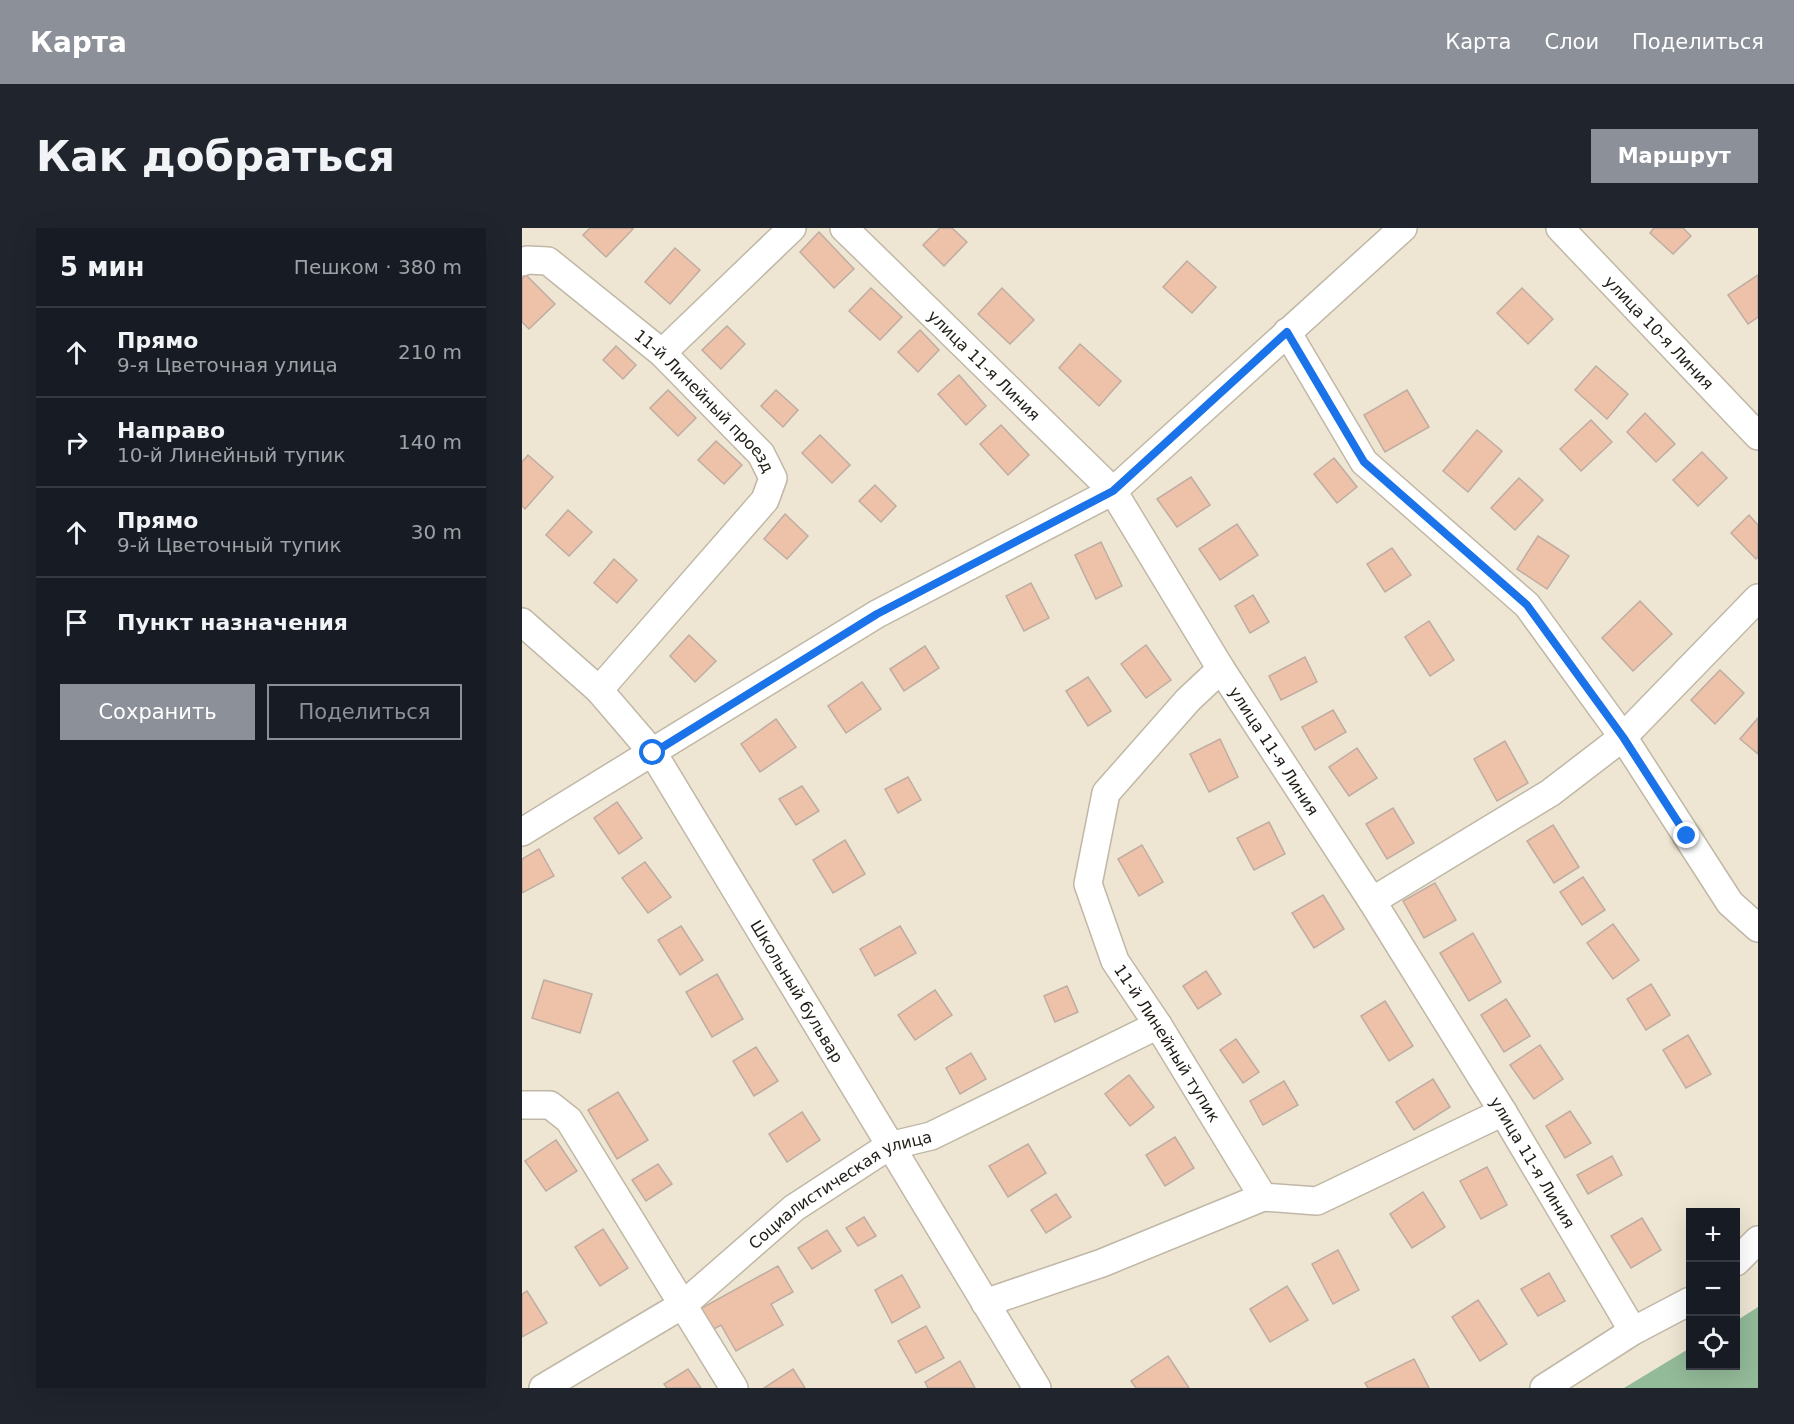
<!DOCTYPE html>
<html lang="ru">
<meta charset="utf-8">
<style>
body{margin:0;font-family:"DejaVu Sans",sans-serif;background:#20242c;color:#f1f3f6}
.controls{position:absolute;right:18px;bottom:18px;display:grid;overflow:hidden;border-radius:0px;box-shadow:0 6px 24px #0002}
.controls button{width:54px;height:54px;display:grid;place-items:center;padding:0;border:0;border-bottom:2px solid #363941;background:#171b24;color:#f1f3f6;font:30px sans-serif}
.stop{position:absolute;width:18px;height:18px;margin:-14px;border:4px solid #1a73e8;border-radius:50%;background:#fff}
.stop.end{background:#1a73e8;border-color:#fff;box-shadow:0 2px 6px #0008}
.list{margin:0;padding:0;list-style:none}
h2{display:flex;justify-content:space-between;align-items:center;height:78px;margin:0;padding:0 24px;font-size:26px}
h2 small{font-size:20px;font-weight:400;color:#9ea1a6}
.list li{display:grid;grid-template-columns:39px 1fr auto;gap:18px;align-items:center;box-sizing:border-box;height:90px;padding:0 24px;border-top:2px solid #363941}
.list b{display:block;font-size:22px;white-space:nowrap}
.list p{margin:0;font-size:20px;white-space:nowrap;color:#9ea1a6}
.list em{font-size:20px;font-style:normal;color:#9ea1a6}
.actions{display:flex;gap:12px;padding:18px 24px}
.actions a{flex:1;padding:14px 0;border:2px solid #8c9099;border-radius:0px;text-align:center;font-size:21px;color:#8c9099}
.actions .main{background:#8c9099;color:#fff}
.icon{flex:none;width:33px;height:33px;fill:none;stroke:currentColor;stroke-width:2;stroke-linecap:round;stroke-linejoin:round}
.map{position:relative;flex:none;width:1236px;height:1160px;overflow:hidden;border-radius:0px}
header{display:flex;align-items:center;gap:36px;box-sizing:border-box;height:84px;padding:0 30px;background:#8c9099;color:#fff}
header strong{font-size:28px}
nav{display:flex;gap:33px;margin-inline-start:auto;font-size:21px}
.intro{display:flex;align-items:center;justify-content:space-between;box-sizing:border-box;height:144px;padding:0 36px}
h1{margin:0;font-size:42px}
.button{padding:15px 27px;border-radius:0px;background:#8c9099;color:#fff;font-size:21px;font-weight:700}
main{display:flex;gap:36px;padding:0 36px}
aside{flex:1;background:#171b24;border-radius:0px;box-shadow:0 6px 24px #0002}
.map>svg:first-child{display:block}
.forest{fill:#93ba99}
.building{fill:#eec2a8;stroke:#bfaca2;stroke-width:1.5}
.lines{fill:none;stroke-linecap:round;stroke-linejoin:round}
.minor-casing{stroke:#c0b8a6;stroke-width:30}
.minor{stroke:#fff;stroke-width:27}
.route{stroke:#1a73e8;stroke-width:8}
.labels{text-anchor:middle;stroke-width:6;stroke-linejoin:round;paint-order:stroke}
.street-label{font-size:16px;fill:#232019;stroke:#eee6d3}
</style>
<header>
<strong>Карта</strong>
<nav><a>Карта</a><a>Слои</a><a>Поделиться</a></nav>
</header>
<div class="intro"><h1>Как добраться</h1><a class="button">Маршрут</a></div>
<main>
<aside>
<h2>5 мин<small>Пешком · 380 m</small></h2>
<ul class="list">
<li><svg class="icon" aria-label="ahead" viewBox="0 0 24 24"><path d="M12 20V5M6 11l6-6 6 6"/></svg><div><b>Прямо</b><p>9-я Цветочная улица</p></div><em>210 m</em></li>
<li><svg class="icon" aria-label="right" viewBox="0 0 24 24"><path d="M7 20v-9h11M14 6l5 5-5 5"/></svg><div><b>Направо</b><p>10-й Линейный тупик</p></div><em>140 m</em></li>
<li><svg class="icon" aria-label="ahead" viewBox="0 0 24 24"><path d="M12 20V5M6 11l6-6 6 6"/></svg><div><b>Прямо</b><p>9-й Цветочный тупик</p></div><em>30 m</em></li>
<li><svg class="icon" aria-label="arrive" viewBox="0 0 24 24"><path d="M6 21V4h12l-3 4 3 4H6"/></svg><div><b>Пункт назначения</b></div></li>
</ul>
<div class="actions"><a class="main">Сохранить</a><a>Поделиться</a></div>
</aside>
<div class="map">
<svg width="1236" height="1160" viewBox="0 0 1236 1160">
<rect width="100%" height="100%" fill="#eee6d3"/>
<polygon class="forest" points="1236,1079 1236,1160 1102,1160 1168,1120 1168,1138 1214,1138 1214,1093"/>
<g class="building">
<polygon points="68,0 109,0 111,1 84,29 61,7"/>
<polygon points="418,0 430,0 445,14 422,38 401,17"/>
<polygon points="1132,0 1161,0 1169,8 1151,26 1128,5"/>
<polygon points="297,4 332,41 312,60 278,24"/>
<polygon points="153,20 178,42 148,76 123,54"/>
<polygon points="665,33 694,59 670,85 641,59"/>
<polygon points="4,47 33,76 7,101 0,94 0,51"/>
<polygon points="1236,47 1236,89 1226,96 1206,67"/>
<polygon points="349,60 380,89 358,112 327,83"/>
<polygon points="480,60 512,92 488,116 456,86"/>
<polygon points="1000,60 1031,91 1006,116 975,85"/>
<polygon points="205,98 223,116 199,141 180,122"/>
<polygon points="398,102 417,122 396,144 376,124"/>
<polygon points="558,116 599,153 577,178 537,140"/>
<polygon points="94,118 114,137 101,151 81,132"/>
<polygon points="1074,138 1106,166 1085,191 1053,162"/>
<polygon points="437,147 464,178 444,197 416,166"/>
<polygon points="146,162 174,190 156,208 128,180"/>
<polygon points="254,162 276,182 261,199 239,178"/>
<polygon points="885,162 907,199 863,224 842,187"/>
<polygon points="1123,185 1153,216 1134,234 1105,204"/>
<polygon points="1069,192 1090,214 1059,243 1038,221"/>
<polygon points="479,197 507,227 486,247 458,216"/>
<polygon points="955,202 980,223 946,264 921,243"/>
<polygon points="298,207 328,237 310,255 280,225"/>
<polygon points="194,213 220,237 202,256 176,232"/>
<polygon points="1180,224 1205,250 1176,278 1151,252"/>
<polygon points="6,227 31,249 3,281 0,278 0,234"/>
<polygon points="812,230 835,259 815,275 792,246"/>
<polygon points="669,249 688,277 655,299 635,271"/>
<polygon points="997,250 1021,272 993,302 969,280"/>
<polygon points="353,257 374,278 359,294 337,273"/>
<polygon points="46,282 70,304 47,328 24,307"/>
<polygon points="263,286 286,308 265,331 242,311"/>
<polygon points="1227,287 1236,297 1236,329 1234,331 1209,305"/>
<polygon points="715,296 736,327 698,352 677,321"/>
<polygon points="1016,308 1047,328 1025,361 995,341"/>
<polygon points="579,314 600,358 574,371 553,327"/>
<polygon points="870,320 889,347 863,364 845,336"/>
<polygon points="92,331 115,352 95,375 72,355"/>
<polygon points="509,355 527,390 502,403 484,368"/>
<polygon points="731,367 747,394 728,405 713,378"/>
<polygon points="1118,373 1150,406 1111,443 1080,410"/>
<polygon points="907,393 932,432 908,448 883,409"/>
<polygon points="167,407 194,433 173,454 148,428"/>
<polygon points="624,417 649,452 624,470 599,436"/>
<polygon points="403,418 417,440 382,463 368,441"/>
<polygon points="783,429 795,454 759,472 747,448"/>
<polygon points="1198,442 1222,465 1193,496 1169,472"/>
<polygon points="566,449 589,483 566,498 544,463"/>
<polygon points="340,454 359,481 324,505 306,478"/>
<polygon points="811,482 824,504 793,522 780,499"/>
<polygon points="1236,490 1236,526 1218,511"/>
<polygon points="254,491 274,519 238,544 219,516"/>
<polygon points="698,511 716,549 687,564 668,526"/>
<polygon points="983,513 1006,555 975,573 952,531"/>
<polygon points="835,520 855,550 827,568 807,539"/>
<polygon points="386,549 399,572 376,585 363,561"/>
<polygon points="280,558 297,583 274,597 257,571"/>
<polygon points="95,574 120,610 97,626 72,590"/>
<polygon points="871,580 892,615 865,631 844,596"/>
<polygon points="747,594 763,626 732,642 715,610"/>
<polygon points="1031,597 1057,639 1032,655 1005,613"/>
<polygon points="323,612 343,646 311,665 291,632"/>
<polygon points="620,617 641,654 617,668 596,631"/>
<polygon points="17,621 32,648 0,665 0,631"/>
<polygon points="123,634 149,669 126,685 100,650"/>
<polygon points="1061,649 1083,682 1060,697 1038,664"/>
<polygon points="913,655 934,692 902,710 881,673"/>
<polygon points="801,667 822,701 792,720 770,685"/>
<polygon points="1091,696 1117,732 1091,751 1065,715"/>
<polygon points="159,698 181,732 158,747 136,712"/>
<polygon points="378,698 394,725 353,748 338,721"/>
<polygon points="951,705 979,754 947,773 918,725"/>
<polygon points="684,743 699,766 676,781 661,758"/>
<polygon points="195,746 221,791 190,809 164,764"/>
<polygon points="22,752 70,766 58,805 10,790"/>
<polygon points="1129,756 1148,787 1124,802 1105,771"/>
<polygon points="545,758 556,784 533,794 522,768"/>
<polygon points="413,762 430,787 393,812 376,787"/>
<polygon points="984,771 1008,808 982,824 959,787"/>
<polygon points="863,773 891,818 867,833 839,788"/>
<polygon points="1166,807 1189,846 1164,860 1141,822"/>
<polygon points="714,811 737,844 721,855 698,822"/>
<polygon points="1018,817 1041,851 1012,871 988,837"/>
<polygon points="234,819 256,853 232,868 211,833"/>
<polygon points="449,825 464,851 438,866 424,840"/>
<polygon points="607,847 632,879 608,898 583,866"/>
<polygon points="911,851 928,879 892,902 874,874"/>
<polygon points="762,853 776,877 741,897 728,873"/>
<polygon points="96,864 126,912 95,931 66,882"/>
<polygon points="1048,883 1069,915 1043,930 1024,898"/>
<polygon points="280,884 298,912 265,934 247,906"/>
<polygon points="653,909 672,940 643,958 624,927"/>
<polygon points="34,912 55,943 24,963 3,933"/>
<polygon points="506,916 524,945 486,969 467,938"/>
<polygon points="1090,928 1100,947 1066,966 1055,947"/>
<polygon points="136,936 150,956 124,973 110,952"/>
<polygon points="965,939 985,977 959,991 938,953"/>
<polygon points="901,964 923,999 890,1020 868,986"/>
<polygon points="534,966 549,989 524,1005 509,982"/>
<polygon points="342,989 354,1008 336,1018 324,1000"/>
<polygon points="1120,990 1139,1022 1109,1040 1089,1008"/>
<polygon points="81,1001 106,1040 78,1058 53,1019"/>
<polygon points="305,1002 319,1023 290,1041 276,1020"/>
<polygon points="816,1022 837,1062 811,1076 790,1036"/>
<polygon points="256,1038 271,1064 249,1076 261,1097 214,1123 199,1097 190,1102 178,1081"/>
<polygon points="1027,1045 1043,1073 1016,1088 999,1061"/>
<polygon points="380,1047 398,1079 370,1095 353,1062"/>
<polygon points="765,1058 786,1092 748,1114 728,1081"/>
<polygon points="5,1063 25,1095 0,1109 0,1066"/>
<polygon points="956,1072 985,1116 958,1133 930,1089"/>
<polygon points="404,1098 422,1130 394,1145 376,1113"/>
<polygon points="646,1128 667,1160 614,1160 609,1153"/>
<polygon points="892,1131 907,1160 846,1160 843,1155"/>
<polygon points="438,1133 453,1160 406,1160 403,1154"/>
<polygon points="166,1141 179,1160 145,1160 142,1156"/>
<polygon points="271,1141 283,1160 242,1160"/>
</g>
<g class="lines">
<g class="minor-casing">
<g id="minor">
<path id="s1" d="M322,0L591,263L699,441L850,673L981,884L1111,1103"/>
<path id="s2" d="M1038,0L1236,208"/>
<path id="s3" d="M0,34L5,32L26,33L140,125L239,226L251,250L243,272L77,462"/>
<polyline points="765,104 842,234 1005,377 1101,509 1208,675 1236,700"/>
<polyline points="140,125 270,0"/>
<path id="s4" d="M0,394L77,462L131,525L515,1160"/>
<path id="s5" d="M699,441L666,472L584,565L566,656L593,733L636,797L741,969L795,973L981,884"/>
<polyline points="0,604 355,386 591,263 881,0"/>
<polyline points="850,673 1028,565 1101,509 1236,370"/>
<polyline points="0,877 28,877 47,892 212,1160"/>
<polyline points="1214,1034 1236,1012"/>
<polyline points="463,1075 580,1035 741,969"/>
<path id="s6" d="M21,1160L162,1076L272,980L367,918L409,908L636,797"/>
<polyline points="1022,1160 1111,1103 1168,1073"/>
</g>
</g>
<use href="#minor" class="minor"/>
</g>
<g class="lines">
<polyline class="route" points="131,525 355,386 591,263 765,104 842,234 1005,377 1101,509 1165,608"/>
</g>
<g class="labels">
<g class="street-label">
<text dy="6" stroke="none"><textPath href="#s2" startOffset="144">улица 10-я Линия</textPath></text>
<text dy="6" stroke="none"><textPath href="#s1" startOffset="196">улица 11-я Линия</textPath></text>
<text dy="6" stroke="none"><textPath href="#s3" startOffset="237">11-й Линейный проезд</textPath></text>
<text dy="6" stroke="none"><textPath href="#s1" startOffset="682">улица 11-я Линия</textPath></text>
<text dy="6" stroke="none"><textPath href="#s4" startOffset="464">Школьный бульвар</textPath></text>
<text dy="6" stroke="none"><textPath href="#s5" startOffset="441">11-й Линейный тупик</textPath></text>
<text dy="6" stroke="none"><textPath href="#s1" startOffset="1168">улица 11-я Линия</textPath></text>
<text dy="6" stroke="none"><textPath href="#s6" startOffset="360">Социалистическая улица</textPath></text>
</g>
</g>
</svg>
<div class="controls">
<button>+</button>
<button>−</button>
<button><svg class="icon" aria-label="locate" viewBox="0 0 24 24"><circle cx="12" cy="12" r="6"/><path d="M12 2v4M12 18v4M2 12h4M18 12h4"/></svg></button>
</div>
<div class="stop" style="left:131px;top:525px"></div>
<div class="stop end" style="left:1165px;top:608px"></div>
</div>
</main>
